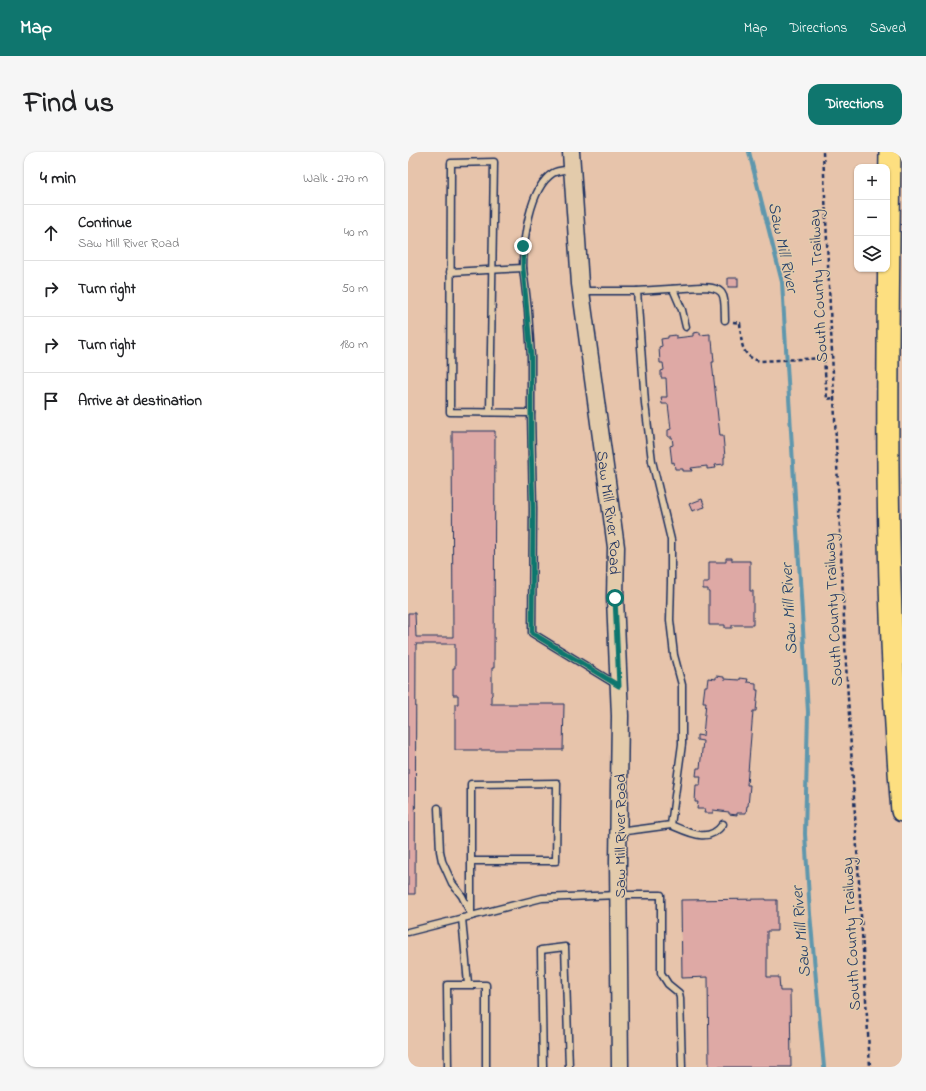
<!DOCTYPE html>
<meta charset="utf-8">
<style>
body{margin:0;font-family:"Indie Flower",sans-serif;background:#f6f6f6;color:#202124}
.controls{position:absolute;right:12px;top:12px;display:grid;overflow:hidden;border-radius:8px;box-shadow:0 1px 3px #0004}
.controls button{width:36px;height:36px;display:grid;place-items:center;padding:0;border:0;border-bottom:1px solid #e0e0e0;background:#fff;color:#202124;font:20px sans-serif}
.stop{position:absolute;width:12px;height:12px;margin:-9px;border:3px solid #0f766e;border-radius:50%;background:#fff}
.stop.end{background:#0f766e;border-color:#fff;box-shadow:0 1px 4px #0008}
.list{margin:0;padding:0;list-style:none}
h2{display:flex;justify-content:space-between;align-items:center;height:52px;margin:0;padding:0 16px;font-size:17px}
h2 small{font-size:13px;font-weight:400;color:#757577}
.list li{display:grid;grid-template-columns:26px 1fr auto;gap:12px;align-items:center;box-sizing:border-box;height:56px;padding:0 16px;border-top:1px solid #e0e0e0}
.list b{display:block;font-size:15px;white-space:nowrap}
.list p{margin:0;font-size:13px;white-space:nowrap;color:#757577}
.list em{font-size:13px;font-style:normal;color:#757577}
.icon{flex:none;width:22px;height:22px;fill:none;stroke:currentColor;stroke-width:2;stroke-linecap:round;stroke-linejoin:round}
.map{position:relative;flex:none;width:494px;height:915px;overflow:hidden;border-radius:12px}
header{display:flex;align-items:center;gap:24px;box-sizing:border-box;height:56px;padding:0 20px;background:#0f766e;color:#fff}
header strong{font-size:19px}
nav{display:flex;gap:22px;margin-inline-start:auto;font-size:14px}
.intro{display:flex;align-items:center;justify-content:space-between;box-sizing:border-box;height:96px;padding:0 24px}
h1{margin:0;font-size:28px}
.button{padding:10px 18px;border-radius:12px;background:#0f766e;color:#fff;font-size:14px;font-weight:700}
main{display:flex;gap:24px;padding:0 24px}
aside{flex:1;background:#fff;border-radius:12px;box-shadow:0 1px 3px #0004}
.map>svg:first-child{display:block}
.lines{fill:none;stroke-linecap:round;stroke-linejoin:round}
.stream{stroke:#5e97ad;stroke-width:4}
.building{fill:#dea9a5;stroke:#1b2f5e}
.lane-casing{stroke:#1b2f5e;stroke-width:9}
.secondary-casing{stroke:#1b2f5e;stroke-width:19}
.highway-casing{stroke:#1b2f5e;stroke-width:24}
.path{stroke:#1b2f5e;stroke-width:2.5;stroke-dasharray:4 3;stroke-linecap:butt}
.lane{stroke:#e3cbab;stroke-width:6}
.secondary{stroke:#e3cbab;stroke-width:16}
.highway{stroke:#fddf80;stroke-width:21}
.route{stroke:#0f766e;stroke-width:5}
.labels{text-anchor:middle;stroke-width:3;stroke-linejoin:round;paint-order:stroke}
.street-label{font-size:16px;fill:#1b2f5e;stroke:#e3cbab}
.water-label{font-size:17px;font-style:italic;fill:#26406b;stroke:#e3cbab}
</style>
<header>
<strong>Map</strong>
<nav><a>Map</a><a>Directions</a><a>Saved</a></nav>
</header>
<div class="intro"><h1>Find us</h1><a class="button">Directions</a></div>
<main>
<aside>
<h2>4 min<small>Walk · 270 m</small></h2>
<ul class="list">
<li><svg class="icon" aria-label="ahead" viewBox="0 0 24 24"><path d="M12 20V5M6 11l6-6 6 6"/></svg><div><b>Continue</b><p>Saw Mill River Road</p></div><em>40 m</em></li>
<li><svg class="icon" aria-label="right" viewBox="0 0 24 24"><path d="M7 20v-9h11M14 6l5 5-5 5"/></svg><div><b>Turn right</b></div><em>50 m</em></li>
<li><svg class="icon" aria-label="right" viewBox="0 0 24 24"><path d="M7 20v-9h11M14 6l5 5-5 5"/></svg><div><b>Turn right</b></div><em>180 m</em></li>
<li><svg class="icon" aria-label="arrive" viewBox="0 0 24 24"><path d="M6 21V4h12l-3 4 3 4H6"/></svg><div><b>Arrive at destination</b></div></li>
</ul>
</aside>
<div class="map">
<svg width="494" height="915" viewBox="0 0 494 915">
<rect width="100%" height="100%" fill="#e7c4ab"/>
<filter id="ink" filterUnits="userSpaceOnUse"><feTurbulence type="fractalNoise" baseFrequency=".025" numOctaves="2"/><feDisplacementMap in="SourceGraphic" scale="8" xChannelSelector="R" yChannelSelector="G"/><feConvolveMatrix kernelMatrix="1 2 1 2 8 2 1 2 1" color-interpolation-filters="sRGB"/></filter>
<g filter="url(#ink)">
<g class="lines">
<polyline class="stream" points="341,0 374,130 400,560 397,682 402,762 416,915"/>
</g>
<g class="building">
<rect x="320" y="126" width="10" height="9"/>
<polygon points="292,180 292,183 302,182 302,189 304,188 306,210 304,210 312,284 315,284 317,305 316,305 316,312 307,313 308,316 299,317 299,314 283,316 284,319 275,319 275,317 267,317 266,310 264,311 262,294 265,293 264,285 260,285 260,278 263,277 260,252 254,252 253,245 259,245 258,226 253,226 253,219 256,218 255,211 252,211 251,195 254,194 253,187 260,186 260,184 268,183 268,186 285,184 285,181"/>
<polygon points="44,279 87,279 86,516 84,516 84,543 83,544 83,552 156,552 155,598 47,598 47,552 50,552 50,543 45,543 45,516 47,516 47,492 8,492 7,742 0,742 0,461 7,461 8,485 45,485"/>
<polygon points="294,347 297,355 284,359 281,352"/>
<polygon points="318,406 324,406 324,409 342,409 342,439 345,439 345,473 324,473 324,476 317,476 317,473 301,473 301,440 300,440 300,437 295,437 295,431 300,431 301,429 301,410 318,410"/>
<polygon points="308,524 316,525 316,527 332,528 332,526 340,527 339,530 348,531 348,538 350,538 348,559 345,559 339,633 342,633 340,654 339,654 338,661 329,661 329,663 321,662 321,660 305,658 305,661 296,661 297,657 289,657 290,650 287,650 288,633 292,633 293,624 288,624 289,616 292,616 295,589 289,588 289,583 295,584 298,550 295,550 297,534 299,534 300,526 308,527"/>
<polygon points="358,747 358,748 369,748 369,779 359,779 359,825 371,825 372,839 382,839 383,915 301,915 300,825 274,826 273,748"/>
</g>
<g class="lines">
<g class="lane-casing">
<g id="lane">
<polyline points="115,116 120,158 123,205 123,261"/>
<path d="M42,120L115,116C115,90 121,36 145,21C150,18 158,18 164,17"/>
<polyline points="265,137 274,158 278,175"/>
<polyline points="174,139 229,139 237,251 244,309 263,388 263,430 262,468 266,503 274,533 274,592 263,673 211,680"/>
<path d="M229,139L293,135C320,135 316,145 317,168"/>
<polyline points="82,260 86,10 43,11 42,260 123,261 125,357 124,481 209,533"/>
<polyline points="30,656 32,699 34,709 44,731 54,744 63,762"/>
<path d="M263,673C282,681 301,692 315,672"/>
<polyline points="63,709 148,709 149,631 63,632 63,764"/>
<polyline points="54,766 60,832"/>
<polyline points="0,780 134,746 211,743 253,743 253,821 260,832 271,841 272,846 274,915"/>
<polyline points="40,915 39,833 78,833 78,915"/>
<polyline points="135,915 133,798 157,795 161,915"/>
</g>
</g>
<g class="secondary-casing">
<g id="secondary">
<path id="s1" d="M163,0L172,132L208,395L207,446L212,564L210,710L212,915"/>
</g>
</g>
<g class="highway-casing">
<path id="highway" d="M482,0C479,219 476,440 494,659"/>
</g>
<g class="path">
<polyline points="415,0 438,512 462,915"/>
<path d="M325,170L332,171C334,189 331,204 352,209L416,206L419,247L426,246"/>
</g>
<use href="#lane" class="lane"/>
<use href="#secondary" class="secondary"/>
<use href="#highway" class="highway"/>
</g>
</g>
<g class="lines" filter="url(#ink)">
<polyline class="route" points="115,94 115,116 123,205 123,291 125,357 124,481 211,534 207,446"/>
</g>
<g class="labels">
<g class="street-label">
<text transform="translate(409 134) rotate(-93)" y="6">South County Trailway</text>
<text dy="6" stroke="none"><textPath href="#s1" startOffset="363">Saw Mill River Road</textPath></text>
<text transform="translate(424 458) rotate(-93)" y="6">South County Trailway</text>
<text transform="translate(211 684) rotate(-90)" y="6">Saw Mill River Road</text>
<text transform="translate(442 782) rotate(-93)" y="6">South County Trailway</text>
</g>
<g class="water-label">
<text transform="translate(376 95) rotate(78)" y="6">Saw Mill River</text>
<text transform="translate(380 457) rotate(-93)" y="6">Saw Mill River</text>
<text transform="translate(392 780) rotate(-95)" y="6">Saw Mill River</text>
</g>
</g>
</svg>
<div class="controls">
<button>+</button>
<button>−</button>
<button><svg class="icon" aria-label="layers" viewBox="0 0 24 24"><path d="M12 4l9 5-9 5-9-5zM3 14l9 5 9-5"/></svg></button>
</div>
<div class="stop" style="left:207px;top:446px"></div>
<div class="stop end" style="left:115px;top:94px"></div>
</div>
</main>
